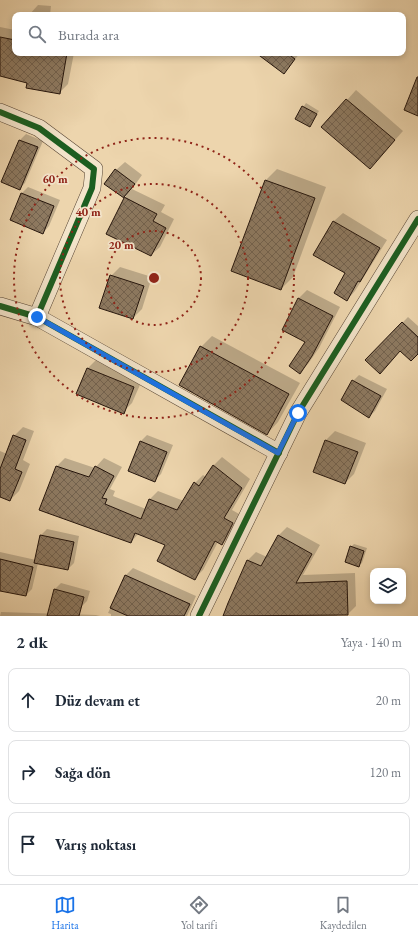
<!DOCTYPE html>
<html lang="tr">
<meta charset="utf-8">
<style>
body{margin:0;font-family:"EB Garamond",serif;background:#f6f6f7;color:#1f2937}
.controls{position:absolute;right:12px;bottom:12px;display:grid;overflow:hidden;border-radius:8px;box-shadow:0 2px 6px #0003}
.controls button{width:36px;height:36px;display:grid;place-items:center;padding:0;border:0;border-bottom:1px solid #e0e1e3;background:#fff;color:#1f2937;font:20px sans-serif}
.stop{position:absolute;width:12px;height:12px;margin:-9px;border:3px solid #1a73e8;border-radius:50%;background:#fff}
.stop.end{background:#1a73e8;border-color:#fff;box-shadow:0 1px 4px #0008}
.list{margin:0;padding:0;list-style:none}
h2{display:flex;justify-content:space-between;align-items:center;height:52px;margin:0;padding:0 16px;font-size:17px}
h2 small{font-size:13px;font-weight:400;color:#747a83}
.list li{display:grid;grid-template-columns:26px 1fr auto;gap:12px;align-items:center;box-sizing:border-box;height:64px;margin:0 8px 8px;padding:0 8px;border:1px solid #e0e1e3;border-radius:8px}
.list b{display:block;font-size:15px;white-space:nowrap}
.list em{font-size:13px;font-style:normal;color:#747a83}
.icon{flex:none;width:22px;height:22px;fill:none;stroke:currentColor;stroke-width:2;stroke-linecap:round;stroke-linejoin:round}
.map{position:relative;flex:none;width:418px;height:616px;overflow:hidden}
.search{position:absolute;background:#fff;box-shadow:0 2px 6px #0003;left:12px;right:12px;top:12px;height:44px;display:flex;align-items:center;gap:10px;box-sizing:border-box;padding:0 14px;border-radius:8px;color:#747a83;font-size:15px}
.sheet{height:268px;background:#fff}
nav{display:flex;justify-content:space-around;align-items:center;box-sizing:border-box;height:56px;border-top:1px solid #e0e1e3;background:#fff;font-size:11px;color:#747a83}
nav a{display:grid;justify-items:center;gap:2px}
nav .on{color:#1a73e8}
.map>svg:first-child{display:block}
.shadow{fill:#0003}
.building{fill:url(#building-cross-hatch);stroke:#25150c}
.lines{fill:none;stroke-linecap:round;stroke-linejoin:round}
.street-casing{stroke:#574534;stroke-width:18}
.street{stroke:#f3e4ca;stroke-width:17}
.cycleway-casing{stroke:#f3e4ca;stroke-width:8}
.cycleway{stroke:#1b5e20;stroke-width:6}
.route{stroke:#1a73e8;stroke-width:5}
.ring{fill:none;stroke:#8f2418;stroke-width:2;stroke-dasharray:2 4}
.centre{fill:#8f2418;stroke:#f3e4ca;stroke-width:2}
.ring-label{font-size:12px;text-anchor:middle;font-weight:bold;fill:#8f2418;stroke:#f3e4ca;stroke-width:3.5;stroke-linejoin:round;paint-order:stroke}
</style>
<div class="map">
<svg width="418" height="616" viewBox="0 0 418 616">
<defs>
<pattern id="building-cross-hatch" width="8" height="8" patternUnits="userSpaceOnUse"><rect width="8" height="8" fill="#8d7960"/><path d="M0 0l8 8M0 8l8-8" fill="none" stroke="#73624e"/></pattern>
</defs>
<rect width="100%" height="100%" fill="#edd5ad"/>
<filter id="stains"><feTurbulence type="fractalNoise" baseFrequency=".005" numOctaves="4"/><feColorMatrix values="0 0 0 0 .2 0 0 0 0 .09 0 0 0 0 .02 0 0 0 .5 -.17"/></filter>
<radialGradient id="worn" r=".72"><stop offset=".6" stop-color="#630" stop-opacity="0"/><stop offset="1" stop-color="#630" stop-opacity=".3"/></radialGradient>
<g class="shadow">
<polygon points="38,5 51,6 50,15 29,15"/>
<polygon points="0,27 15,30 15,53 74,53 68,84 59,93 28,82 0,75"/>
<polygon points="271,53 300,53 284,73"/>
<polygon points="356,90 403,131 370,168 323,127"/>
<polygon points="306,103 319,111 310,126 296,118"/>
<polygon points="26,134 43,141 25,183 19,189 2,182 20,140"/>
<polygon points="125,162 142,175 132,189 165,205 161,212 174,219 160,247 151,255 107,233 127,194 124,197 116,170"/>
<polygon points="277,169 326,187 293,277 281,289 266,180"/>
<polygon points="28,187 60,200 49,226 43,233 11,219 22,193"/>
<polygon points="343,213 387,240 355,291 347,300 346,273 315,254 334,221"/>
<polygon points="120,267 152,277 142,309 133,318 111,276"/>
<polygon points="307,290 340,307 319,348 308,364 300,372 306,341 283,329 299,298"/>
<polygon points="408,317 418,326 418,353 400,350 366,360"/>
<polygon points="212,336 300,383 278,422 267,434 201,347"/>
<polygon points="97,359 143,378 132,403 123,412 77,393 88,368"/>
<polygon points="359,375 387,389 375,411 369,417 353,381"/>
<polygon points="23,427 34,431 23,460 30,464 19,491 10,500 0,496 0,451 7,454 14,436"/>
<polygon points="335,431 366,443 354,474 345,483 315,471 326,440"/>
<polygon points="147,435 173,445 161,474 155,480 130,470 141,441"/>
<polygon points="222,457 250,479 232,510 241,515 230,536 222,544 218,542 203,570 195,578 167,544 139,533 131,542 41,509 57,466 65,458 95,468 104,458 122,467 110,489 115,491 113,496 146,509 150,499 158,491 184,501 195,483 203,475 206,477 214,465"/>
<polygon points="287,527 320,545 303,575 355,573 356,606 348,614 337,615 337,616 224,616 248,560 256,552 267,557 279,535"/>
<polygon points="47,529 79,536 74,563 68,569 38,563 32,589 26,595 0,590 0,552 36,560 41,535"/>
<polygon points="354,544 367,548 362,563 359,565 351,547"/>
<polygon points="133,568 196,596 187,616 111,616 111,614 108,613 125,576"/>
<polygon points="61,583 90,591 87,601 81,607 55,589"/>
<polygon points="1,612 96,615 100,616 0,616"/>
</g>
<g class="building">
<polygon points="0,37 15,40 15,53 67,53 60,94 26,88 27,83 0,76"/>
<polygon points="256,53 287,53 295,59 284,74"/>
<polygon points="417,77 418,77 418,116 404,110"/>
<polygon points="346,99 395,140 370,169 321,127"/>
<polygon points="302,106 317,114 310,127 295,119"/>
<polygon points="19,140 38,147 20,190 1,182"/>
<polygon points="115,169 135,184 124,197 157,214 153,221 166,228 151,256 106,234 124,198 104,184"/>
<polygon points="265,180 315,198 281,290 231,271"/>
<polygon points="21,193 54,206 43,234 10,220"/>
<polygon points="333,221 380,248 360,282 358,281 347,301 334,293 345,273 313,255"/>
<polygon points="110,275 144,286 133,319 99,308"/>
<polygon points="298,298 333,316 312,356 300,374 289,366 305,342 282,330"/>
<polygon points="402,322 418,337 418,354 411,361 400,351 380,374 365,360"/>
<polygon points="200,346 289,394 267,435 179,385"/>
<polygon points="87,368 134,387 124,414 76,394"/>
<polygon points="352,380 381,396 369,418 341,400"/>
<polygon points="13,435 26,440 15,469 22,472 10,501 0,497 0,469"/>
<polygon points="325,440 358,452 345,484 313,472"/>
<polygon points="140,441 167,452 155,482 128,471"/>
<polygon points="213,465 242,488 224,518 233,523 222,545 215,541 195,580 157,561 165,545 135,533 131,543 39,510 56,466 89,477 95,466 114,476 102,498 107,499 105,504 141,519 149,499 177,510 194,482 199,486"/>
<polygon points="40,535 74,542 68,570 34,563"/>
<polygon points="278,535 312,554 296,583 347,581 348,615 223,616 228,603 247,560 261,566"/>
<polygon points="350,546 364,551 359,567 345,562"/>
<polygon points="0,559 33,567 26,596 0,591"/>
<polygon points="125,575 190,604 184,616 128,616 110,608"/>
<polygon points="54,589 84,597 79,616 47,616"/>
</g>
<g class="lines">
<g class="street-casing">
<g id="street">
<polyline points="0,112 39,128 94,169 92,188 37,317"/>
<polyline points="0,306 37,317 279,453"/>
<polyline points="199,616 298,413 418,219"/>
</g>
</g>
<use href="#street" class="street"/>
<g class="cycleway-casing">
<g id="cycleway">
<polyline points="0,112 39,128 94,169 92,188 37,317"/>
<polyline points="0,306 37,317 279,453"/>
<polyline points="199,616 298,413 418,219"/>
</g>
</g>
<use href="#cycleway" class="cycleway"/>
</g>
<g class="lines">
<polyline class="route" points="37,317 278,453 298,413"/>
</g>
<g class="ring">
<circle cx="154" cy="278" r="47"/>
<circle cx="154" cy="278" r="94"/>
<circle cx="154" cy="278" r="140"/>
</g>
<circle cx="154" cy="278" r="6" class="centre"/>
<g class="ring-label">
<text x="55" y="183">60 m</text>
<text x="88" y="216">40 m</text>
<text x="121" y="249">20 m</text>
</g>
<rect width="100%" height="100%" filter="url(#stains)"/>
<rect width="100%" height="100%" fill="url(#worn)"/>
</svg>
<div class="controls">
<button><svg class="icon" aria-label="layers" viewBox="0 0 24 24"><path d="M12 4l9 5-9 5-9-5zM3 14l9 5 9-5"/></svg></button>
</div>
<div class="stop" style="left:298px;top:413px"></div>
<div class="stop end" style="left:37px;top:317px"></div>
<div class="search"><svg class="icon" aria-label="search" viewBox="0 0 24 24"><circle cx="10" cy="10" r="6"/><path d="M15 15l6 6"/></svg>Burada ara</div>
</div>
<section class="sheet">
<h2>2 dk<small>Yaya · 140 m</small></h2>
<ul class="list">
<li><svg class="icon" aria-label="ahead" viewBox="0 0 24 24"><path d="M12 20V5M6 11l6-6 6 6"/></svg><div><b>Düz devam et</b></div><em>20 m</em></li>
<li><svg class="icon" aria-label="right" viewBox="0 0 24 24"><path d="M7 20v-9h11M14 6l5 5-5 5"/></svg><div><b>Sağa dön</b></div><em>120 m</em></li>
<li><svg class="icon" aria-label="arrive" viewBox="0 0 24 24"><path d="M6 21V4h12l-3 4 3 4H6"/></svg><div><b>Varış noktası</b></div></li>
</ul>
</section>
<nav>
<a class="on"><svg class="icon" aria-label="map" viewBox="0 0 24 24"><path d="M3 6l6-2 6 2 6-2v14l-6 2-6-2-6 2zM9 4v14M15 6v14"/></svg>Harita</a>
<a><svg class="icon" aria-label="directions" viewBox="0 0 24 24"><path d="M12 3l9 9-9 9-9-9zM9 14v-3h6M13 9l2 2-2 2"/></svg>Yol tarifi</a>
<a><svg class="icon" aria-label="saved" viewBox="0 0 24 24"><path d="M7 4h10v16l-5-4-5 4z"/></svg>Kaydedilen</a>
</nav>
